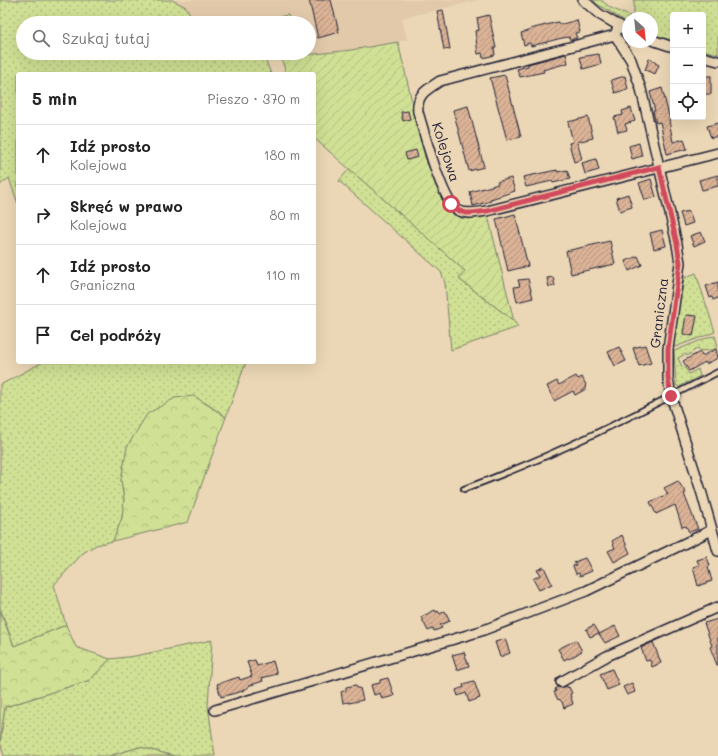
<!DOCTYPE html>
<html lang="pl">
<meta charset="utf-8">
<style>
body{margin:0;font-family:Mali,sans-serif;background:#f6f6f6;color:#222}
.controls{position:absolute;right:12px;top:12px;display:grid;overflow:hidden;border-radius:4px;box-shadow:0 4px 16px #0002}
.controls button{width:36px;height:36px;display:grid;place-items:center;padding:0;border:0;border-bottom:1px solid #e0e0e0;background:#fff;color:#222;font:20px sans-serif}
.compass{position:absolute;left:622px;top:12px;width:36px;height:36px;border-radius:50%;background:#fff;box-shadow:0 4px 16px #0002;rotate:153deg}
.stop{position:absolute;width:12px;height:12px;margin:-9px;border:3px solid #d1495b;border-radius:50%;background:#fff}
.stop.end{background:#d1495b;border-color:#fff;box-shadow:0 1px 4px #0008}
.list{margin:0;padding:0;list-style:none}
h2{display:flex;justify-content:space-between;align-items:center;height:52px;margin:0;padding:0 16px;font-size:17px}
h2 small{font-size:13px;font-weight:400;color:#767676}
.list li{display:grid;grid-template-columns:26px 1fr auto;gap:12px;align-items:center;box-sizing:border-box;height:60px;padding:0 16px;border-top:1px solid #e0e0e0}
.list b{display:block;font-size:15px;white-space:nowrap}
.list p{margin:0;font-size:13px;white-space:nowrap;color:#767676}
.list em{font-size:13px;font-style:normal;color:#767676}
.icon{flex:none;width:22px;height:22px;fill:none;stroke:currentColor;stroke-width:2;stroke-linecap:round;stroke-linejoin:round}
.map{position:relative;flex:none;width:718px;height:756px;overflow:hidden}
.search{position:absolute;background:#fff;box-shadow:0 4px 16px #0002;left:16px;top:16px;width:300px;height:44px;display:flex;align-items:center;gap:10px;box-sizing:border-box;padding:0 14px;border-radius:22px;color:#767676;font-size:15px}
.panel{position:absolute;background:#fff;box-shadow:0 4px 16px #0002;left:16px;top:72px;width:300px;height:292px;border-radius:4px}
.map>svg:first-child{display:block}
.built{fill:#e2c9aa}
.grass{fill:url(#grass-dots);stroke:#798168}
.forest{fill:url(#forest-crowns);stroke:#798168}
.garden{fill:url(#garden-furrows);stroke:#798168}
.building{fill:url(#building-hatch);stroke:#22223b}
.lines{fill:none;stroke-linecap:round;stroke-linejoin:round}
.lane-casing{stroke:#22223b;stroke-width:8}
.street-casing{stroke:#22223b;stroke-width:12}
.lane{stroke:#ebd7b5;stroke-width:4.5}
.street{stroke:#ebd7b5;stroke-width:9}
.route{stroke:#d1495b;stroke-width:5}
.labels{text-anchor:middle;stroke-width:4;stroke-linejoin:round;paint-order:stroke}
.street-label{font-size:14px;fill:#22223b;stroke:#ebd7b5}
</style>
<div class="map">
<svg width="718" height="756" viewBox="0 0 718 756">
<defs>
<pattern id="grass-dots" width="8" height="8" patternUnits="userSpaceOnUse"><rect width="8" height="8" fill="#d0e094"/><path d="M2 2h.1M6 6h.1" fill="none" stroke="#b2c080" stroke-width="1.8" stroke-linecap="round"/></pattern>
<pattern id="forest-crowns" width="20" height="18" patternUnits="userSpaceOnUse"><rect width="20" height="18" fill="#d0e094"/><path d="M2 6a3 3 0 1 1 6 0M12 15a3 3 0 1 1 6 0" fill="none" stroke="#b2c080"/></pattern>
<pattern id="garden-furrows" width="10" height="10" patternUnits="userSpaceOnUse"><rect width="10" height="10" fill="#d0e094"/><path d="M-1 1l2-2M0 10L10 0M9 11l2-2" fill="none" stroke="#b2c080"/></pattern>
<pattern id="building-hatch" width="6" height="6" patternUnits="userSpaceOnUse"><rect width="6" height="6" fill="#dbb396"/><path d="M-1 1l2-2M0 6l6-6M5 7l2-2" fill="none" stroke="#b1917c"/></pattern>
</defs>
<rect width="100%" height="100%" fill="#ebd7b5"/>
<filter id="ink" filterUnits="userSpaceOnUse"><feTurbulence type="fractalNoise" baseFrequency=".025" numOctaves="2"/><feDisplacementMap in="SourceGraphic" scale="8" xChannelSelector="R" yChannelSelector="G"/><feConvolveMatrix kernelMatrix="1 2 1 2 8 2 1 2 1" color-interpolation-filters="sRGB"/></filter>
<g filter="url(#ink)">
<polygon class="built" points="172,0 480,0 402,18 407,40 351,50 297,56 297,53 309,53 309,23 290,23 288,15 249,23 219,23 191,16 186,7"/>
<g class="grass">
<polygon points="0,0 172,0 186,7 191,16 219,23 23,23 23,53 263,53 271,74 18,74 18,204 9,178 0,185"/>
<polygon points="593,0 601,0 611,8 632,17 634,11 634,0 718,0 718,54 703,50 703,15 673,15 673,41 652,34 652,18 628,18 628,23 597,4"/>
<polygon points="288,15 290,23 268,23 267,19"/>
<polygon points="279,53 297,53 297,56 282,60"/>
<polygon points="349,169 466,271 459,279 514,321 518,327 451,350 445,283 441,272 339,181"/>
<polygon points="696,273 715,332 675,347 672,346 684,278"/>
<polygon points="715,336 718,347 713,350 700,351 698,348 687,356 686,354 678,358 682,367 684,366 689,374 698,369 700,376 679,387 676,385 674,351 709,337"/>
<polygon points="43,362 246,362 226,417 204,402 121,480 124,499 122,518 113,541 96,545 83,553 54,585 66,625 14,646 0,608 0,385"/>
<polygon points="212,640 208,706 215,756 174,756 140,747 109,756 4,756 0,742 5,707 90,680 110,659 135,656"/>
</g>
<g class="forest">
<polygon points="194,396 226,417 188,522 113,541 122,518 124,499 121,480 127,447 147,414 175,398"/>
<polygon points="0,611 14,646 66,625 76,647 110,659 90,680 5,707 0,742"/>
<polygon points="140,747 174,756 109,756"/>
</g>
<polygon class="garden" points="398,42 426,161 442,195 462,217 467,219 488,216 514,321 459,279 465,271 314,138 314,74 286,74 282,60 297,56 351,50"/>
<g class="building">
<polygon points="309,0 331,0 339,32 318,38"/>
<polygon points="443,10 450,49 444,50 437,11"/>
<polygon points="489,15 494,39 496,48 494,48 495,55 483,58 482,53 478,54 475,31 479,30 477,18"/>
<polygon points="577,20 580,32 575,33 577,38 570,40 569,37 562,38 531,46 530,43 524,45 521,33 531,30 530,29 558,22 559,25"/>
<polygon points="566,54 568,63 543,70 544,72 520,77 517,69 528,66 528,64"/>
<polygon points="599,54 601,64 583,69 580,57"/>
<polygon points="649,59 656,61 655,63 659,65 655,74 645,70"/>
<polygon points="505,75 521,137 507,140 490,78"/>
<polygon points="625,76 628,89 615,93 611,80"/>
<rect x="703" y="76" width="8" height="18"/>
<polygon points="662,88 670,120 669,120 673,142 684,139 687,149 667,154 660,122 656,123 653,111 655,111 650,92"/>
<polygon points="468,106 484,167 469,171 453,110"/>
<polygon points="631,108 635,121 625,124 627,130 618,132 614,117 623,115 622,111"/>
<polygon points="408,111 410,119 403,121 401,112"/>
<polygon points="588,117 593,138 577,142 582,159 574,162 569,143 573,142 568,122"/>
<polygon points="718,123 718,136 711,138 707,126"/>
<polygon points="639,143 642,156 632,159 629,146"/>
<polygon points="416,150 418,157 407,160 405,153"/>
<polygon points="596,159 599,170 585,174 582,163"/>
<polygon points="557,170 557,172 567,170 570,179 553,183 552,181 526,187 523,177"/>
<polygon points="718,175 718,186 702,190 699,180"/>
<polygon points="511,178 515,191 491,199 491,201 473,206 470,192 498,184 497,182"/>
<polygon points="651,179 656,197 645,200 639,183"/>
<polygon points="628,194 632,207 620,211 616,198"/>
<polygon points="689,211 693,223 684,226 680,213"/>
<polygon points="515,214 528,266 508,271 496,219"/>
<polygon points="662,230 666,246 654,249 650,233"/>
<polygon points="701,232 705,241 694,246 690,236"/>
<polygon points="610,241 615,264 571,274 566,251"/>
<polygon points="638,256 642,265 629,271 625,261"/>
<polygon points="553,277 555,286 549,287 547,278"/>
<polygon points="528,279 533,298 517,302 514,287 520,286 518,280"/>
<polygon points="718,282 718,298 713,300 712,297 710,298 706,286"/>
<polygon points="686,315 697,316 693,336 683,334"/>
<polygon points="645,345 651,363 639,366 633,348"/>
<polygon points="619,347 626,361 615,366 608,352"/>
<polygon points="716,349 718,358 706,364 705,362 689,371 683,361 700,352 702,356"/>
<polygon points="576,376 578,379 582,377 586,385 585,386 586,389 575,395 573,391 554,401 547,386 557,381 559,385"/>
<polygon points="678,481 686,493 684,494 698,529 689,532 686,526 682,527 675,505 656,514 650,502 668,494 664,488"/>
<polygon points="622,535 630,553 614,562 608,551 615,548 612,541"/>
<polygon points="707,557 710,566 708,567 712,581 698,586 693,567 699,565 697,560"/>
<polygon points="585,558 592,571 580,576 579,573 576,574 573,566 576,565 574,562"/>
<polygon points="544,567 552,584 539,590 533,579 540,575 537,570"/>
<polygon points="435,610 436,612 438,611 440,614 445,611 450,621 440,625 442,628 434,631 433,628 428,631 421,617"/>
<polygon points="718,619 718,665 717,665 710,647 712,646 704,623"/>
<polygon points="594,625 599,633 590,637 586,629"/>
<polygon points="615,626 620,636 605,643 599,634"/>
<polygon points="505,639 510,653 500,657 495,642"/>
<polygon points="576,640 582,651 569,659 568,658 564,660 558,649"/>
<polygon points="653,642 661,663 652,667 650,660 646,661 641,648"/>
<polygon points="464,652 469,666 457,670 452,655"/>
<polygon points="255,660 257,666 273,661 277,674 262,678 263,681 248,686 248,688 243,690 243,691 221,697 217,684 239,677 240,680 252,676 247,662"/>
<polygon points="612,669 619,685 607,690 600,674"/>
<polygon points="388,678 394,696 382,699 380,693 374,695 371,685 380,683 380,680"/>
<polygon points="474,681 480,698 469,702 466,693 458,696 456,690 464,687 463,684"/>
<polygon points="632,683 635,692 627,695 623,687"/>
<polygon points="356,685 357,688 360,688 363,700 349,703 349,702 343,703 341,692 346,690 346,687"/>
<polygon points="567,686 568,688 569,687 572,693 570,694 573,704 564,708 562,702 559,699 558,700 554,692 556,691 555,689 558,687 561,688"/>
</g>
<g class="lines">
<g class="lane-casing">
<path id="lane" d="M464,489C552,457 635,415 718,372"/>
</g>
<g class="street-casing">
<g id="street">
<polyline points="583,0 599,14 628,31"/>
<polyline points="619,25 615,35 631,60 641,89 677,244 680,263 668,349 668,379 671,396 702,494 718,551"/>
<path d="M615,35L440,81C427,90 416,94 418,112C424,131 442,204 459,211C468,215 478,212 487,211L718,153"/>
<polyline points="652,40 673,47"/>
<polyline points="703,57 718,61"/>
<polyline points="561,682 607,656 718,607"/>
<polyline points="215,710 481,631 586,591 712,530"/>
</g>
</g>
<use href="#lane" class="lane"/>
<use href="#street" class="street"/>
</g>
</g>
<g class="lines" filter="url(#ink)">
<path class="route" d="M451,204C463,217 471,213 487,211L659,167L677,244L680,263L668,349V378L671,396"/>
</g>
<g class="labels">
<g class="street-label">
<text transform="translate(446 152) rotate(72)" y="5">Kolejowa</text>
<text transform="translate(659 313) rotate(-83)" y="5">Graniczna</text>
</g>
</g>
</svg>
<div class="controls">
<button>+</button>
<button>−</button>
<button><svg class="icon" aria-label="locate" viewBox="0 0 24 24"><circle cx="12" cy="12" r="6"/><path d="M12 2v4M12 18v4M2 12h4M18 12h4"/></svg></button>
</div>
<svg class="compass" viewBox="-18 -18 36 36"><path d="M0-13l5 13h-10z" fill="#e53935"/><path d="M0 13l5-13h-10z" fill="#767676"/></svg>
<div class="stop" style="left:451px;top:204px"></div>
<div class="stop end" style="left:671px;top:396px"></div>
<div class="search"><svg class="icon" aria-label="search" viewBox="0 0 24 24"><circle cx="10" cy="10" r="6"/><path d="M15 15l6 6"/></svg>Szukaj tutaj</div>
<section class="panel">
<h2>5 min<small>Pieszo · 370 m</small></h2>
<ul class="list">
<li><svg class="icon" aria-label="ahead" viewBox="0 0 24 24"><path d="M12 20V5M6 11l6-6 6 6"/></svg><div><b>Idź prosto</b><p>Kolejowa</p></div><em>180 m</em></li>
<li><svg class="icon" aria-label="right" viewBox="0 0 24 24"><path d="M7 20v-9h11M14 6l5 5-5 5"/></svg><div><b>Skręć w prawo</b><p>Kolejowa</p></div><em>80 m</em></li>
<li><svg class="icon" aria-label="ahead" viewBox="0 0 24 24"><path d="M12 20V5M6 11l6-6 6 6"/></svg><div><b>Idź prosto</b><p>Graniczna</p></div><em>110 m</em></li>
<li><svg class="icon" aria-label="arrive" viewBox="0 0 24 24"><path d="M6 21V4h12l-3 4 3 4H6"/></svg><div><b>Cel podróży</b></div></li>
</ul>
</section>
</div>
